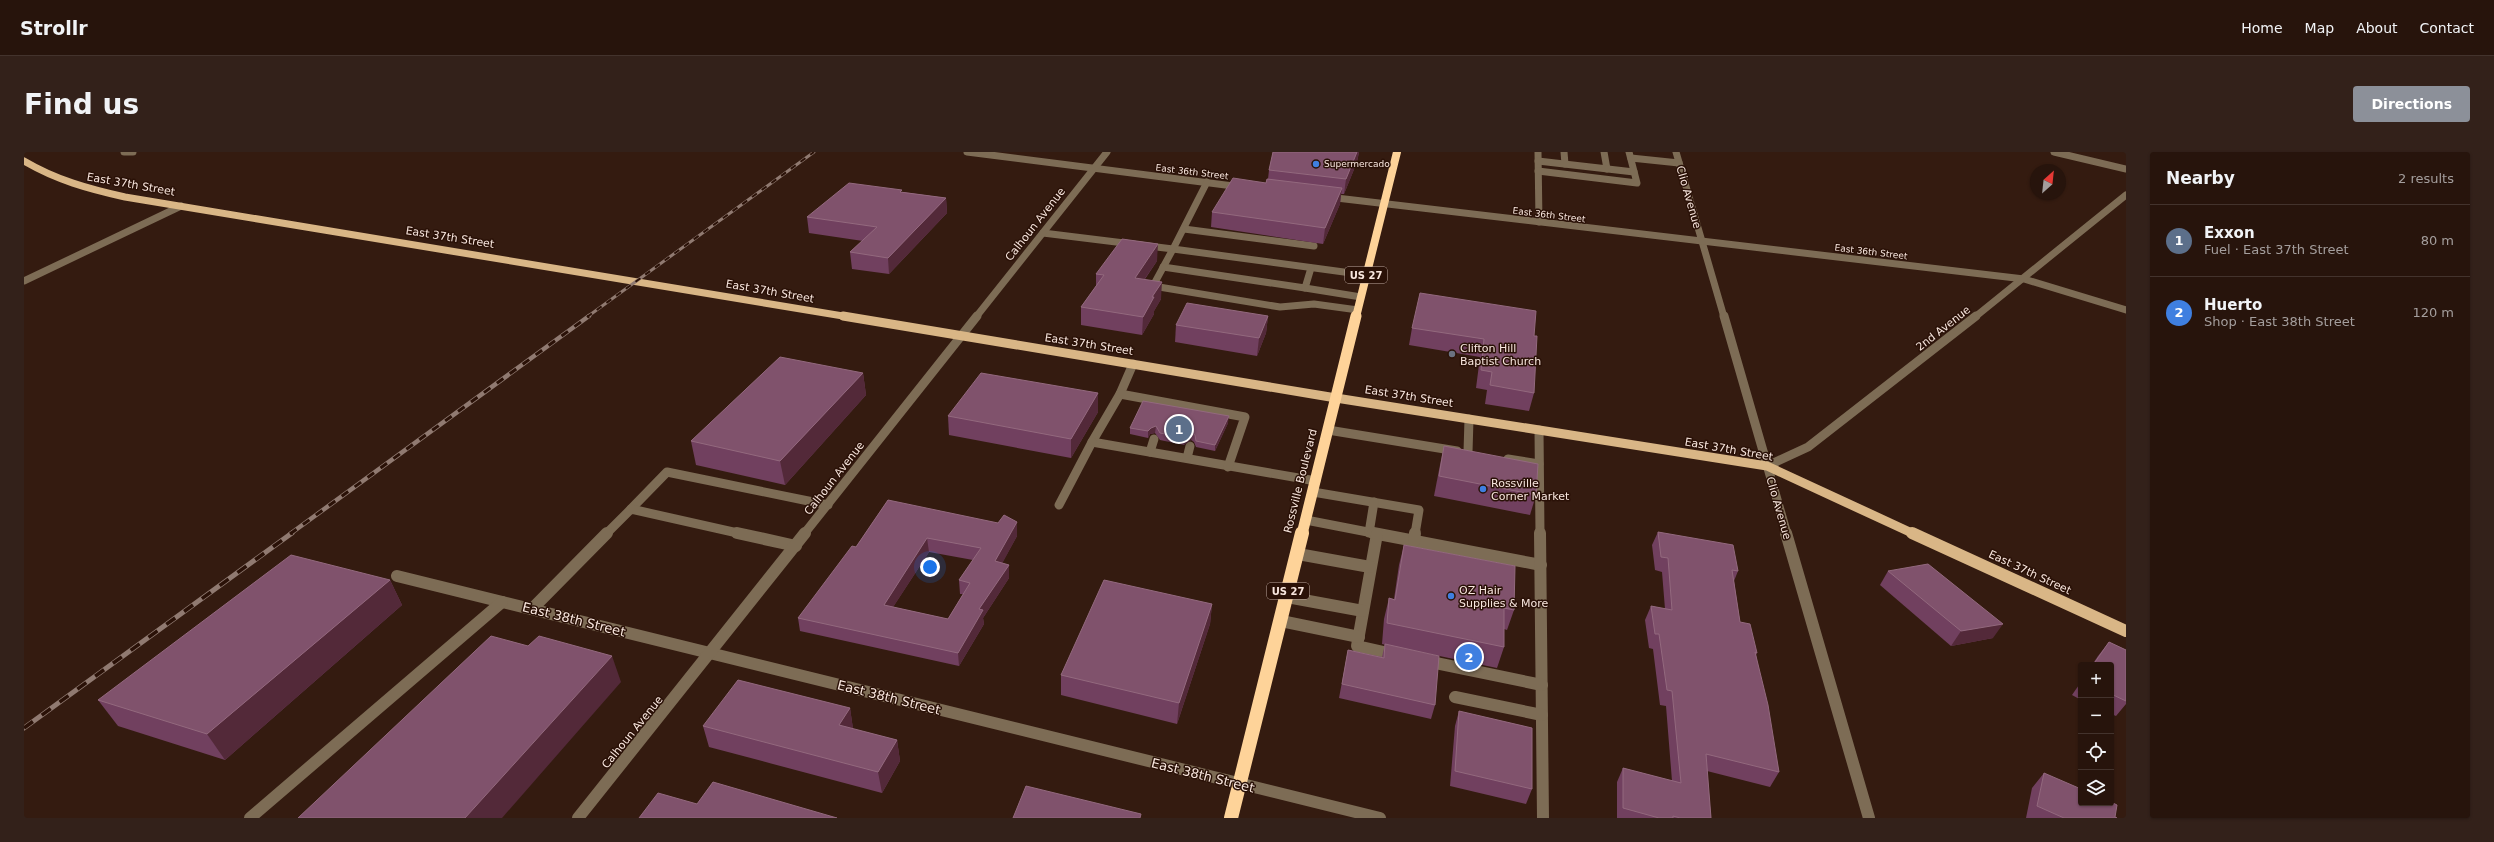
<!DOCTYPE html>
<meta charset="utf-8">
<style>
body{margin:0;font-family:"DejaVu Sans",sans-serif;background:#33211a;color:#f1f3f6}
.controls{position:absolute;right:12px;bottom:12px;display:grid;overflow:hidden;border-radius:4px;box-shadow:0 1px 3px #0004}
.controls button{width:36px;height:36px;display:grid;place-items:center;padding:0;border:0;border-bottom:1px solid #43332d;background:#27140c;color:#f1f3f6;font:20px sans-serif}
.compass{position:absolute;left:2006px;top:12px;width:36px;height:36px;border-radius:50%;background:#27140c;box-shadow:0 1px 3px #0004;rotate:27deg}
.you{position:absolute;left:906px;top:415px;width:14px;height:14px;margin:-10px;border:3px solid #fff;border-radius:50%;background:#1a73e8;box-shadow:0 0 0 6px #1a73e833}
.badge{display:grid;place-items:center;width:26px;height:26px;border-radius:50%;background:#8c9099;color:#fff;font-size:13px;font-weight:700}
.pin{position:absolute;translate:-50% -50%;border:2px solid #fff;box-shadow:0 1px 4px #0006}
.list{margin:0;padding:0;list-style:none}
h2{display:flex;justify-content:space-between;align-items:center;height:52px;margin:0;padding:0 16px;font-size:17px}
h2 small{font-size:13px;font-weight:400;color:#a49e9d}
.list li{display:grid;grid-template-columns:26px 1fr auto;gap:12px;align-items:center;box-sizing:border-box;height:72px;padding:0 16px;border-top:1px solid #43332d}
.list b{display:block;font-size:15px;white-space:nowrap}
.list p{margin:0;font-size:13px;white-space:nowrap;color:#a49e9d}
.list em{font-size:13px;font-style:normal;color:#a49e9d}
.icon{flex:none;width:22px;height:22px;fill:none;stroke:currentColor;stroke-width:2;stroke-linecap:round;stroke-linejoin:round}
.map{position:relative;flex:none;width:2102px;height:666px;overflow:hidden;border-radius:4px}
header{display:flex;align-items:center;gap:24px;box-sizing:border-box;height:56px;padding:0 20px;background:#27140c;border-bottom:1px solid #43332d}
header strong{font-size:19px}
nav{display:flex;gap:22px;margin-inline-start:auto;font-size:14px}
.intro{display:flex;align-items:center;justify-content:space-between;box-sizing:border-box;height:96px;padding:0 24px}
h1{margin:0;font-size:28px}
.button{padding:10px 18px;border-radius:4px;background:#8c9099;color:#fff;font-size:14px;font-weight:700}
main{display:flex;gap:24px;padding:0 24px}
aside{flex:1;background:#27140c;border-radius:4px;box-shadow:0 1px 3px #0004}
.map>svg:first-child{display:block}
.lines{fill:none;stroke-linecap:round;stroke-linejoin:round}
.minor-far2{stroke:#7d6c55;stroke-width:7}
.minor-far1{stroke:#7d6c55;stroke-width:9}
.minor{stroke:#7d6c55;stroke-width:12}
.major-far2{stroke:#d9b686;stroke-width:7}
.major-far1{stroke:#d9b686;stroke-width:9}
.major{stroke:#d9b686;stroke-width:12}
.highway-far2{stroke:#fed399;stroke-width:8}
.highway-far1{stroke:#fed399;stroke-width:11}
.highway{stroke:#fed399;stroke-width:14}
.rail-far2-casing{stroke:#907a71;stroke-width:3}
.rail-far1-casing{stroke:#907a71;stroke-width:4.5}
.rail-casing{stroke:#907a71;stroke-width:5}
.rail-far2{stroke:#2a1107;stroke-width:2;stroke-dasharray:6;stroke-linecap:butt}
.rail-far1{stroke:#2a1107;stroke-width:3;stroke-dasharray:8;stroke-linecap:butt}
.rail{stroke:#2a1107;stroke-width:3.5;stroke-dasharray:11;stroke-linecap:butt}
.wall{fill:#71405f;fill-rule:evenodd}
.shaded-wall{fill:#532939}
.building{fill:#80526c;stroke:#93697e;fill-rule:evenodd}
.shop-dot{fill:#3f7fe0;stroke:#2a1107;stroke-width:1.5}
.worship-dot{fill:#6b7280;stroke:#2a1107;stroke-width:1.5}
.labels{text-anchor:middle;stroke-width:3;stroke-linejoin:round;paint-order:stroke}
.far-poi-label{font-size:9px;fill:#f9e7df;stroke:#2a1107;text-anchor:start}
.far-street-label{font-size:9px;fill:#f9e7df;stroke:#2a1107}
.shield{fill:#2a1107;stroke:#bba79e;stroke-width:1}
.shield-label{font-size:10px;font-weight:bold;fill:#f9e7df}
.street-label{font-size:11px;fill:#f9e7df;stroke:#2a1107}
.poi-label{font-size:11px;fill:#f9e7df;stroke:#2a1107;text-anchor:start}
.near-street-label{font-size:13px;fill:#f9e7df;stroke:#2a1107}
</style>
<header>
<strong>Strollr</strong>
<nav><a>Home</a><a>Map</a><a>About</a><a>Contact</a></nav>
</header>
<div class="intro"><h1>Find us</h1><a class="button">Directions</a></div>
<main>
<div class="map">
<svg width="2102" height="666" viewBox="0 0 2102 666">
<rect width="100%" height="100%" fill="#341b10"/>
<g class="lines">
<g class="minor-far2">
<polyline points="100,0 109,0"/>
<polyline points="943,0 1217,35"/>
<polyline points="1514,0 1515,70"/>
<polyline points="1540,0 1541,12"/>
<polyline points="1580,0 1583,17"/>
<polyline points="1652,0 1700,165"/>
<polyline points="2030,0 2102,17"/>
<polyline points="1607,6 1655,11"/>
<polyline points="1514,9 1610,20"/>
<polyline points="1514,19 1613,31 1605,0"/>
<polyline points="1183,30 1149,97 1342,123"/>
<polyline points="1304,45 2000,127 2102,158"/>
<polyline points="1160,77 1290,94"/>
<polyline points="1019,81 1149,97 1129,134 1256,155 1290,152 1334,158"/>
<polyline points="1139,115 1281,136 1287,116"/>
<polyline points="0,129 157,54"/>
<polyline points="1281,136 1337,145"/>
<polyline points="952,165 1083,0"/>
<polyline points="1951,165 2102,43"/>
</g>
<g class="minor-far1">
<polyline points="1700,164 1763,382"/>
<polyline points="1109,212 1096,242 1068,290 1292,329"/>
<polyline points="1096,242 1221,265 1204,315"/>
<polyline points="1304,278 1433,299"/>
<polyline points="1515,278 1516,382"/>
<polyline points="1126,300 1130,287"/>
<polyline points="1444,300 1445,267"/>
<polyline points="1163,306 1166,294"/>
<polyline points="1484,307 1515,312"/>
<polyline points="1743,314 1784,295 1952,164"/>
<polyline points="1289,340 1395,358 1391,382"/>
<polyline points="1035,353 1068,290"/>
<polyline points="607,357 643,320 804,353"/>
<polyline points="1282,368 1354,382"/>
<polyline points="1345,381 1350,350"/>
<polyline points="582,382 607,357 718,382"/>
<polyline points="780,382 953,164"/>
</g>
<g class="minor">
<polyline points="713,381 772,394"/>
<polyline points="1349,381 1517,413"/>
<polyline points="1516,381 1519,666"/>
<polyline points="1762,381 1845,666"/>
<polyline points="1353,382 1333,494 1373,503"/>
<polyline points="1390,389 1391,381"/>
<polyline points="1274,402 1346,415"/>
<polyline points="373,424 1356,666"/>
<polyline points="1263,445 1339,459"/>
<polyline points="508,457 583,381"/>
<polyline points="1257,469 1335,485"/>
<polyline points="1402,509 1518,533"/>
<polyline points="1431,545 1518,563"/>
<polyline points="226,666 478,450"/>
<polyline points="554,666 781,381"/>
</g>
<path class="major-far2" d="M0,9C32,28 65,37 101,45L825,165"/>
<polyline class="major-far1" points="819,164 1312,246 1743,314 1890,382"/>
<polyline class="major" points="1888,381 2102,479"/>
<polyline class="highway-far2" points="1332,165 1373,0"/>
<polyline class="highway-far1" points="1278,382 1332,164"/>
<polyline class="highway" points="1207,666 1278,381"/>
<g class="rail-far2-casing">
<polyline id="rail-far2" points="563,165 790,0"/>
</g>
<g class="rail-far1-casing">
<polyline id="rail-far1" points="266,382 565,164"/>
</g>
<g class="rail-casing">
<polyline id="rail" points="0,576 268,381"/>
</g>
<use href="#rail-far2" class="rail-far2"/>
<use href="#rail-far1" class="rail-far1"/>
<use href="#rail" class="rail"/>
</g>
<g class="wall">
<polygon points="1249,0 1335,0 1333,10 1320,42 1317,42 1316,52 1299,92 1187,75 1188,60 1242,31 1244,27 1245,18"/>
<polygon points="879,40 922,46 923,61 865,122 828,117 826,100 839,89 785,81 783,65"/>
<polygon points="1133,109 1121,127 1137,147 1130,159 1130,162 1118,183 1057,173 1057,155 1072,134 1072,122"/>
<polygon points="1244,164 1242,181 1233,204 1151,190 1152,173"/>
<polygon points="1388,176 1510,184 1510,241 1505,259 1461,252 1463,238 1452,236 1456,205 1385,193"/>
<polygon points="839,221 842,243 761,333 672,313 667,289"/>
<polygon points="1074,241 1074,260 1047,306 925,283 924,264"/>
<polygon points="1204,271 1191,299 1172,295 1170,290 1167,288 1160,293 1136,288 1131,281 1126,282 1124,286 1106,282 1106,276"/>
<polygon points="1420,294 1512,343 1506,363 1410,344 1416,313"/>
<path d="M864,348L993,384L978,411L985,413V426L959,466L960,472L935,514L776,479L774,466L832,395ZM905,400L949,408L935,428L936,442H939L924,467L869,455Z"/>
<polygon points="1634,380 1714,419 1710,429 1716,470 1733,501 1732,503 1755,620 1746,635 1683,619 1687,666 1593,666 1593,630 1599,616 1648,629 1642,554 1636,553 1629,497 1625,496 1621,468 1627,454 1641,457 1638,420 1631,418 1628,393"/>
<polygon points="1380,393 1490,458 1483,478 1480,477 1480,495 1473,516 1358,492 1360,467 1365,446 1370,447 1375,413"/>
<polygon points="1864,419 1969,486 1927,494 1856,433"/>
<polygon points="366,428 378,453 201,608 94,574 74,548"/>
<polygon points="1188,452 1186,472 1153,572 1037,543 1037,523"/>
<polygon points="2085,490 2102,498 2102,552 2092,564 2087,562 2087,513 2068,513 2074,504"/>
<polygon points="1361,492 1411,553 1407,567 1315,546 1324,498 1358,505"/>
<polygon points="2057,530 2057,548 2048,543"/>
<polygon points="826,556 829,577 873,588 876,609 858,641 685,595 679,574"/>
<polygon points="1435,559 1508,637 1502,652 1426,634 1431,574"/>
<polygon points="2020,621 2091,665 2093,666 2002,666 2008,636"/>
</g>
<g class="shaded-wall">
<polygon points="1333,0 1335,0 1333,10 1320,42 1322,27"/>
<polygon points="1318,36 1316,52 1299,92 1301,76"/>
<polygon points="922,46 923,61 865,122 864,106"/>
<polygon points="1134,92 1133,109 1110,142 1111,126"/>
<polygon points="1138,130 1137,147 1130,159 1130,162 1118,183 1119,165 1128,145"/>
<polygon points="1244,164 1242,181 1233,204 1235,186"/>
<polygon points="839,221 842,243 761,333 756,309"/>
<polygon points="1074,241 1074,260 1047,306 1047,287"/>
<polygon points="1205,264 1204,271 1191,299 1191,293"/>
<polygon points="1132,274 1131,281 1126,282 1124,286 1124,279 1127,276"/>
<polygon points="1168,281 1167,288 1160,293 1161,286"/>
<polygon points="993,370 993,384 972,423 971,409"/>
<polygon points="903,386 905,400 862,466 860,453"/>
<polygon points="985,413 985,426 959,466 960,472 935,514 934,501 955,457"/>
<polygon points="366,428 378,453 201,608 183,582"/>
<polygon points="1188,452 1186,472 1153,572 1155,551"/>
<polygon points="1979,472 1969,486 1927,494 1937,479"/>
<polygon points="588,504 597,530 478,666 441,666"/>
<polygon points="826,556 829,577 815,573"/>
<polygon points="873,588 876,609 858,641 854,620"/>
</g>
<g class="building">
<polygon points="1249,0 1333,0 1322,27 1245,18"/>
<polygon points="1209,26 1242,31 1243,27 1318,36 1301,76 1188,60"/>
<polygon points="825,31 878,38 876,40 922,46 864,106 826,100 853,75 783,65"/>
<polygon points="1098,87 1134,92 1111,126 1138,130 1128,145 1130,145 1119,165 1057,155 1080,123 1072,122"/>
<polygon points="1396,141 1512,159 1510,184 1513,184 1510,241 1466,233 1468,220 1457,218 1460,187 1388,176"/>
<polygon points="1163,151 1244,164 1235,186 1152,173"/>
<polygon points="756,205 839,221 756,309 667,289"/>
<polygon points="957,221 1074,241 1047,287 924,264"/>
<polygon points="1119,249 1205,264 1191,293 1172,289 1171,283 1168,281 1161,286 1136,281 1132,274 1127,276 1124,279 1106,276"/>
<polygon points="1420,294 1514,312 1512,343 1415,324"/>
<path d="M864,348L974,371L980,363L993,370L971,409L985,413L955,457L959,458L934,501L774,466L828,394L832,395ZM903,386L957,396L935,428L946,431L924,467L860,453Z"/>
<polygon points="1634,380 1709,393 1714,419 1708,418 1716,470 1726,472 1733,501 1731,500 1744,553 1755,620 1682,602 1687,666 1656,666 1649,664 1649,666 1635,666 1599,656 1599,616 1657,631 1648,539 1643,538 1635,482 1631,482 1627,454 1648,458 1644,406 1637,405"/>
<polygon points="1380,393 1491,414 1490,458 1480,456 1480,495 1363,471 1365,446 1371,448"/>
<polygon points="267,403 366,428 183,582 74,548"/>
<polygon points="1904,412 1979,472 1937,479 1864,419"/>
<polygon points="1080,428 1188,452 1155,551 1037,523"/>
<polygon points="467,484 504,494 515,484 588,504 441,666 274,666"/>
<polygon points="2085,490 2102,498 2102,549 2087,542 2087,513 2069,513"/>
<polygon points="1361,492 1415,504 1411,553 1318,532 1324,498 1360,506"/>
<polygon points="714,528 826,556 815,573 873,588 854,620 679,574"/>
<polygon points="1435,559 1508,576 1508,637 1431,619"/>
<polygon points="2020,621 2057,637 2057,651 2087,651 2087,650 2093,653 2091,665 2093,666 2040,666 2013,654"/>
<polygon points="689,630 813,666 615,666 634,641 673,652"/>
<polygon points="1002,634 1117,662 1116,666 989,666"/>
</g>
<g class="shop-dot">
<circle cx="1292" cy="12" r="4"/>
<circle cx="1459" cy="337" r="4"/>
<circle cx="1427" cy="444" r="4"/>
</g>
<circle class="worship-dot" cx="1428" cy="202" r="4"/>
<g class="labels">
<g class="far-poi-label">
<text x="1300" y="15">Supermercado</text>
</g>
<g class="far-street-label">
<text transform="translate(1168 20) rotate(7)" y="3">East 36th Street</text>
<text transform="translate(1525 63) rotate(7)" y="3">East 36th Street</text>
<text transform="translate(1847 100) rotate(7)" y="3">East 36th Street</text>
</g>
<g class="shield">
<rect x="1321" y="115" width="42" height="16" rx="3"/>
<rect x="1243" y="431" width="42" height="16" rx="3"/>
</g>
<g class="shield-label">
<text x="1342" y="127">US 27</text>
<text x="1264" y="443">US 27</text>
</g>
<g class="street-label">
<text transform="translate(107 32) rotate(10)" y="4">East 37th Street</text>
<text transform="translate(1665 45) rotate(74)" y="4">Clio Avenue</text>
<text transform="translate(1011 72) rotate(-52)" y="4">Calhoun Avenue</text>
<text transform="translate(426 85) rotate(9)" y="4">East 37th Street</text>
<text transform="translate(746 139) rotate(10)" y="4">East 37th Street</text>
<text transform="translate(1919 176) rotate(-38)" y="4">2nd Avenue</text>
<text transform="translate(1065 192) rotate(9)" y="4">East 37th Street</text>
<text transform="translate(1385 244) rotate(9)" y="4">East 37th Street</text>
<text transform="translate(1705 297) rotate(10)" y="4">East 37th Street</text>
<text transform="translate(810 326) rotate(-52)" y="4">Calhoun Avenue</text>
<text transform="translate(1276 329) rotate(-76)" y="4">Rossville Boulevard</text>
<text transform="translate(1755 356) rotate(74)" y="4">Clio Avenue</text>
<text transform="translate(2006 420) rotate(25)" y="4">East 37th Street</text>
<text transform="translate(608 580) rotate(-51)" y="4">Calhoun Avenue</text>
</g>
<g class="poi-label">
<text x="1436" y="200">Clifton Hill<tspan x="1436" dy="13">Baptist Church</tspan></text>
<text x="1467" y="335">Rossville<tspan x="1467" dy="13">Corner Market</tspan></text>
<text x="1435" y="442">OZ Hair<tspan x="1435" dy="13">Supplies &amp; More</tspan></text>
</g>
<g class="near-street-label">
<text transform="translate(550 467) rotate(14)" y="5">East 38th Street</text>
<text transform="translate(865 545) rotate(14)" y="5">East 38th Street</text>
<text transform="translate(1179 623) rotate(14)" y="5">East 38th Street</text>
</g>
</g>
</svg>
<div class="controls">
<button>+</button>
<button>−</button>
<button><svg class="icon" aria-label="locate" viewBox="0 0 24 24"><circle cx="12" cy="12" r="6"/><path d="M12 2v4M12 18v4M2 12h4M18 12h4"/></svg></button>
<button><svg class="icon" aria-label="layers" viewBox="0 0 24 24"><path d="M12 4l9 5-9 5-9-5zM3 14l9 5 9-5"/></svg></button>
</div>
<svg class="compass" viewBox="-18 -18 36 36"><path d="M0-13l5 13h-10z" fill="#e53935"/><path d="M0 13l5-13h-10z" fill="#a49e9d"/></svg>
<div class="you"></div>
<div class="pin badge" style="left:1155px;top:277px;background:#5c6f8a">1</div>
<div class="pin badge" style="left:1445px;top:505px;background:#3f7fe0">2</div>
</div>
<aside>
<h2>Nearby<small>2 results</small></h2>
<ul class="list">
<li><span class="badge" style="background:#5c6f8a">1</span><div><b>Exxon</b><p>Fuel · East 37th Street</p></div><em>80 m</em></li>
<li><span class="badge" style="background:#3f7fe0">2</span><div><b>Huerto</b><p>Shop · East 38th Street</p></div><em>120 m</em></li>
</ul>
</aside>
</main>
